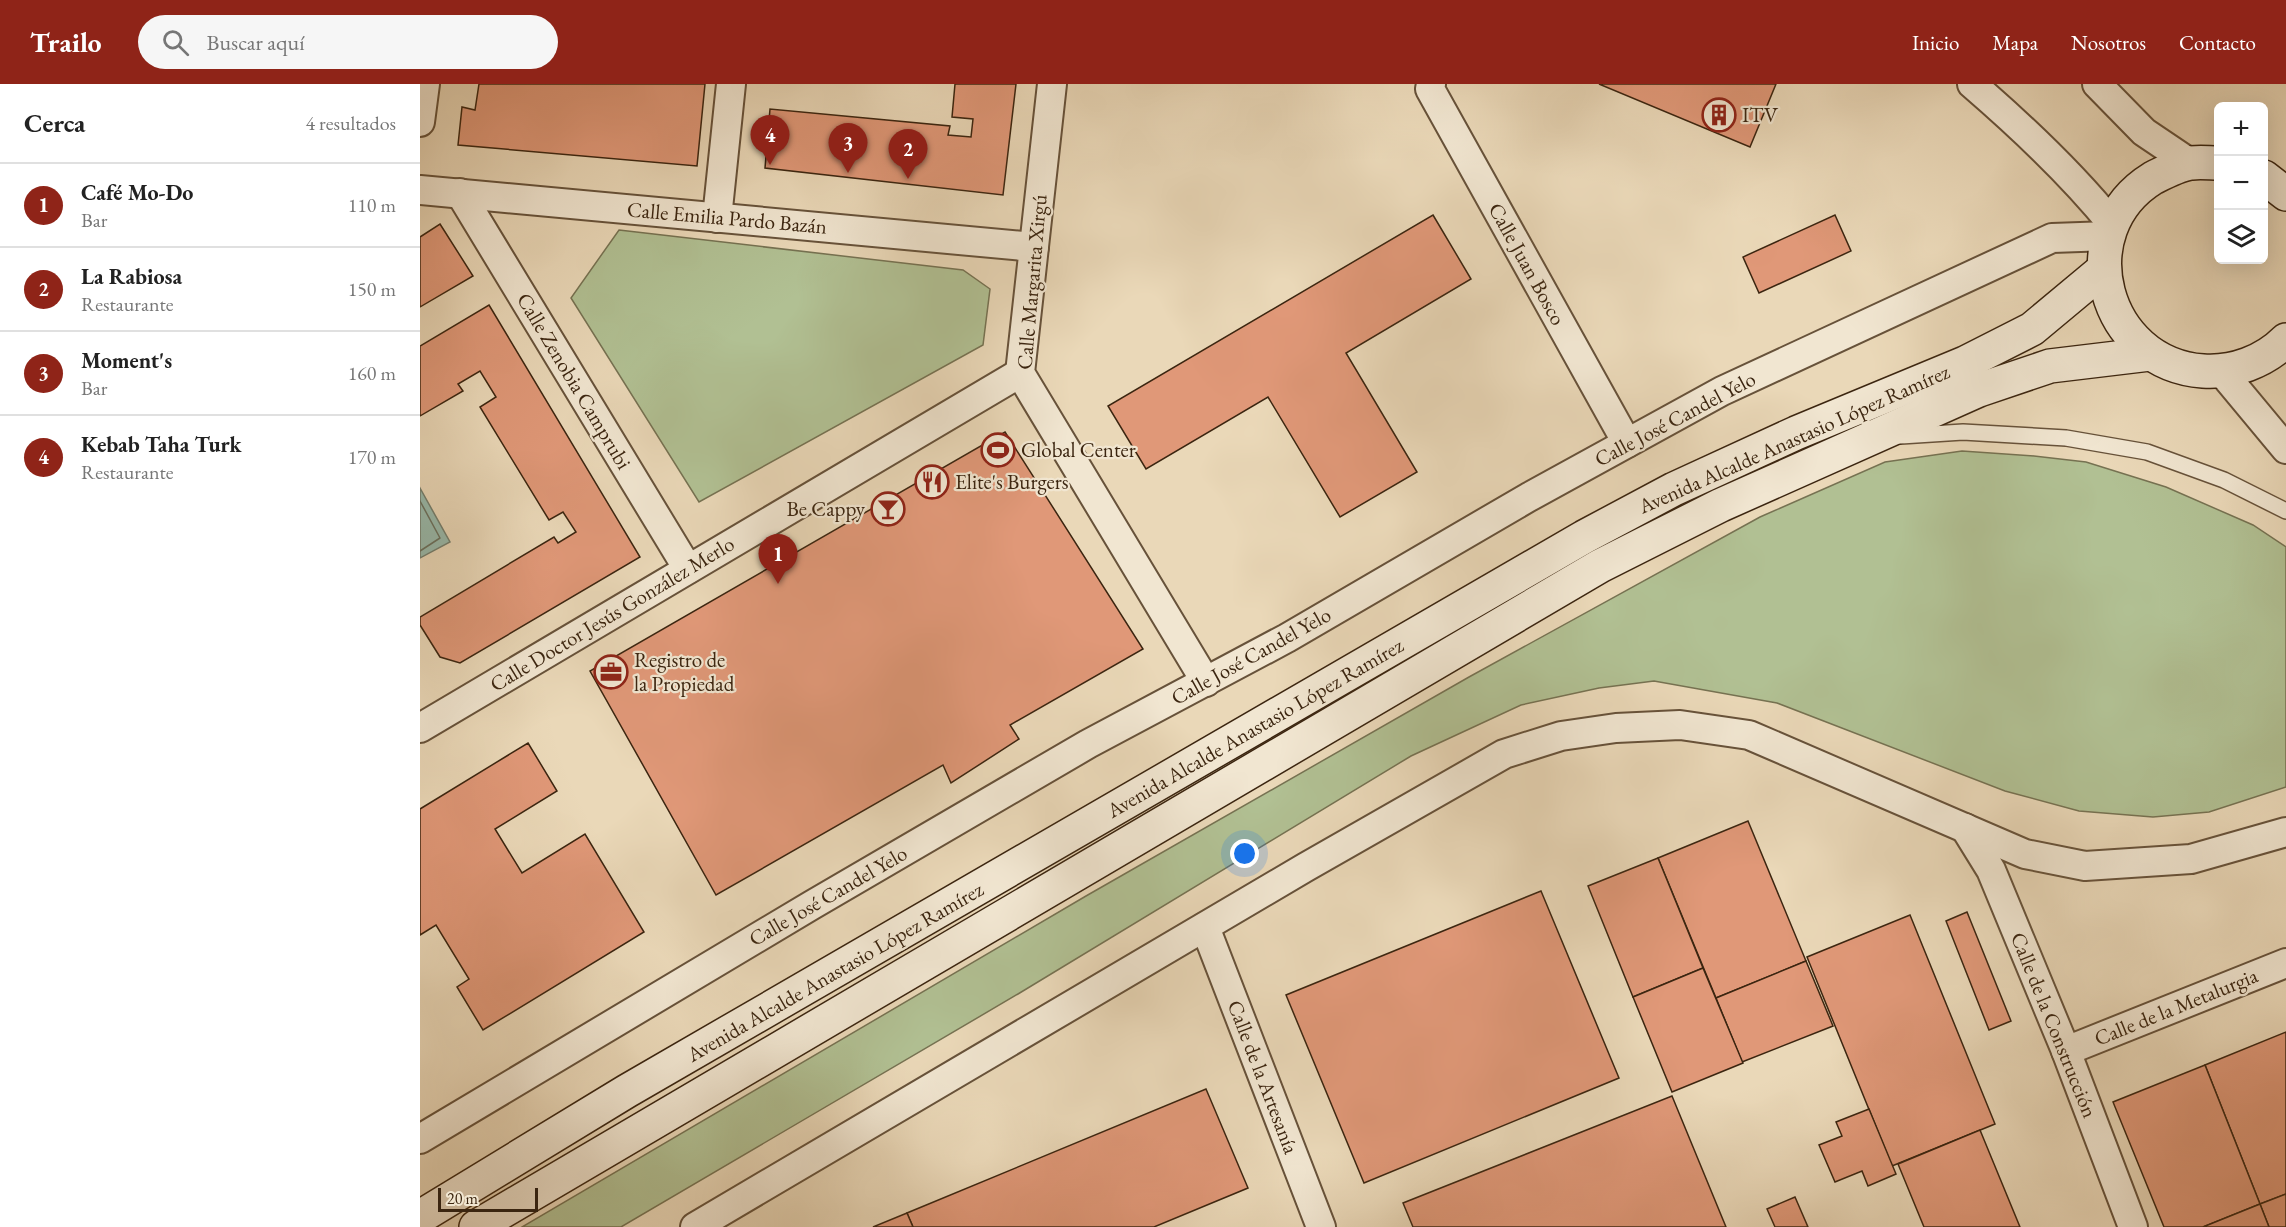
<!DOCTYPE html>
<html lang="es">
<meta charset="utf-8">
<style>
body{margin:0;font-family:"EB Garamond",serif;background:#f6f6f6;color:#222}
.controls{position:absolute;right:18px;top:18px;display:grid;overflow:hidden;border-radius:9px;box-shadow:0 6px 24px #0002}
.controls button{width:54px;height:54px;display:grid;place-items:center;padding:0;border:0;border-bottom:2px solid #e0e0e0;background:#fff;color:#222;font:30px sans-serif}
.scale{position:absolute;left:18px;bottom:15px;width:100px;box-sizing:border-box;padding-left:6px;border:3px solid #3b2510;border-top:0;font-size:16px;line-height:21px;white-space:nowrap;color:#3b2510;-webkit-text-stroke:4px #f1e6d1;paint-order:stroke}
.you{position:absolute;left:825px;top:770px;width:21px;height:21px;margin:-15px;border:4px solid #fff;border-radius:50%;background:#1a73e8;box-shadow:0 0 0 9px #1a73e833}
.badge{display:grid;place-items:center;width:39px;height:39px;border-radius:50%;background:#8f2418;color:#fff;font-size:20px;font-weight:700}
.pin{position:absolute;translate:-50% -50px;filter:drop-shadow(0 2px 3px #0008)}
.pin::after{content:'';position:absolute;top:32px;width:21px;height:18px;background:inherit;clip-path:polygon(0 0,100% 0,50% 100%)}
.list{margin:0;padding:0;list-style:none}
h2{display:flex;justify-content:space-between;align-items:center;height:78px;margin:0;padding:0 24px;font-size:26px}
h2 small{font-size:20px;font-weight:400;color:#767676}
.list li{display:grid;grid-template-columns:39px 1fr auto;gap:18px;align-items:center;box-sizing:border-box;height:84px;padding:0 24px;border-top:2px solid #e0e0e0}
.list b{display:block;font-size:22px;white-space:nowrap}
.list p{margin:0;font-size:20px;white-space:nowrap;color:#767676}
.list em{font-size:20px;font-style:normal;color:#767676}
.icon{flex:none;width:33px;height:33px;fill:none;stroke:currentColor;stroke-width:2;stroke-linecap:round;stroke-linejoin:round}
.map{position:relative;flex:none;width:1866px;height:1143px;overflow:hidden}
header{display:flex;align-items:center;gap:36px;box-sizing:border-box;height:84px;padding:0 30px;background:#8f2418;color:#fff}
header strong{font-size:28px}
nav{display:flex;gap:33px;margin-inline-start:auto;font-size:21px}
.search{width:420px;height:54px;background:#f6f6f6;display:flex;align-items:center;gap:15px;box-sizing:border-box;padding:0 21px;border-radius:33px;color:#767676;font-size:22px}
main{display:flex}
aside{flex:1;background:#fff}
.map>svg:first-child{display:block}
.green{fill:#b1c093;stroke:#767252;stroke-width:1.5}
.water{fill:#98baac;stroke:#737e6e;stroke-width:1.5}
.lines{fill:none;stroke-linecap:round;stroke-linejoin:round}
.shore{stroke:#6a705e;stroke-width:1.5}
.building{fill:#e09878;stroke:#3b2510;stroke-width:1.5}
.lane-casing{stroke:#67523a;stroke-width:18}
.street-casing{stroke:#67523a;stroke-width:32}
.secondary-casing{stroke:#3b2510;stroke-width:36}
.lane{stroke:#f1e6d1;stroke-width:15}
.street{stroke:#f1e6d1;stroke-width:28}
.secondary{stroke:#f1e6d1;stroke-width:33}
.labels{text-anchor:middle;stroke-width:4.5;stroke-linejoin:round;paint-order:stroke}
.poi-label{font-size:21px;fill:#3b2510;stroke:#f1e6d1;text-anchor:start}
.street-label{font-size:21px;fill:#3b2510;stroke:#f1e6d1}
</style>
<header>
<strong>Trailo</strong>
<div class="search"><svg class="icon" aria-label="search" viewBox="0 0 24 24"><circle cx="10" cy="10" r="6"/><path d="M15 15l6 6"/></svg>Buscar aquí</div>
<nav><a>Inicio</a><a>Mapa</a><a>Nosotros</a><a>Contacto</a></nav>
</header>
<main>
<aside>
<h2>Cerca<small>4 resultados</small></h2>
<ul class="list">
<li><span class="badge">1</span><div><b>Café Mo-Do</b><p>Bar</p></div><em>110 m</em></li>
<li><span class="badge">2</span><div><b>La Rabiosa</b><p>Restaurante</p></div><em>150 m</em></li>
<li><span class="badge">3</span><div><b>Moment's</b><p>Bar</p></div><em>160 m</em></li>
<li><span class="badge">4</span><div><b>Kebab Taha Turk</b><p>Restaurante</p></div><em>170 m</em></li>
</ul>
</aside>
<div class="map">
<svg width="1866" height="1143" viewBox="0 0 1866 1143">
<rect width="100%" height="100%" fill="#ead8b8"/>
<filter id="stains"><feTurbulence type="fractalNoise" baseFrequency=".00333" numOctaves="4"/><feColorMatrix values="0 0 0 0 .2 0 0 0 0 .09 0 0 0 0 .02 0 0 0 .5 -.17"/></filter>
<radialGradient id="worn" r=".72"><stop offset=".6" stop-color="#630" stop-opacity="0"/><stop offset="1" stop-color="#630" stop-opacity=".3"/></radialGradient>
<g class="green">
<polygon points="199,146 543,186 570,205 563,261 279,418 151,214"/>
<polygon points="1542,367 1614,372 1666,378 1746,403 1833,441 1866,463 1866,703 1789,728 1733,733 1659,727 1585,707 1357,619 1234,597 1179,604 1101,621 991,672 598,910 201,1143 102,1143 666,812 1049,593 1340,433 1465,378"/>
</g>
<polygon class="water" points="0,404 30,458 0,474"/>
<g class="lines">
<polyline class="shore" points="0,417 20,454 0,467"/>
</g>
<g class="building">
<polygon points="59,0 285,0 277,82 38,61 42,23 55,26"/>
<polygon points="535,0 596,0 583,111 345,84 350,25 530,42 528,51 551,53 553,35 532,33"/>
<polygon points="1179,0 1356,0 1330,63"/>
<polygon points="1013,131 1051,195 926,269 997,388 920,433 848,313 726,385 688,322"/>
<polygon points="1415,131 1431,167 1339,209 1323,173"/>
<polygon points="20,140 53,192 0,223 0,153"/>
<polygon points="69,221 220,473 40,579 20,573 0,541 0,533 134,453 138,459 156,448 143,428 129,436 60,323 76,313 60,287 38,300 43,307 0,332 0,262"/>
<polygon points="585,348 723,565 590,641 599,655 531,699 523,681 296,811 170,587"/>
<polygon points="108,659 137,707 75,745 102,789 165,750 224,848 63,946 37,903 49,895 16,841 0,851 0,725"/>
<polygon points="1328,737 1386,877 1296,914 1238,774"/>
<polygon points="1238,774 1283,884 1213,913 1168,802"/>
<polygon points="1121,807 1199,994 944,1099 866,911"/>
<polygon points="1547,828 1591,937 1569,946 1526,837"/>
<polygon points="1490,831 1575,1040 1472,1082 1387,873"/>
<polygon points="1386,877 1413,942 1322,978 1296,914"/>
<polygon points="1283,884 1323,979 1252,1008 1213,913"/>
<polygon points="1866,948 1866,1110 1840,1120 1785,981"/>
<polygon points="1785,981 1840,1120 1783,1143 1744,1143 1693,1018"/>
<polygon points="786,1005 828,1104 734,1143 493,1143 487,1129"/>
<polygon points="1252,1012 1306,1143 993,1143 983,1119"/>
<polygon points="1449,1025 1476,1090 1448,1102 1442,1087 1415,1098 1399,1061 1422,1052 1416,1038"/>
<polygon points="1560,1046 1600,1143 1504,1143 1478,1080"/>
<polygon points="1866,1110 1866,1143 1849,1143 1840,1120"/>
<polygon points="1375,1113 1388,1143 1355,1143 1347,1125"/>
<polygon points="1840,1120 1849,1143 1783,1143"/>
<polygon points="487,1129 493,1143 453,1143"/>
</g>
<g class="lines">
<g class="lane-casing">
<polyline id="lane" points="1481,352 1543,348 1646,354 1727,368 1804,396 1866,427"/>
</g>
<g class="street-casing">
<g id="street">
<polyline points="632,0 600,289 786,598"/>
<polyline points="1011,0 1010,5 1207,359"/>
<path d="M1552,0C1603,44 1651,89 1693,141"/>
<polyline points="1677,0 1724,48 1770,79"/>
<polyline points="0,38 5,0"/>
<polyline points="0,106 614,163"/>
<polyline points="40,109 268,485"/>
<polyline points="297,134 311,0"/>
<polyline points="1802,288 1866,365"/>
<polyline points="0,644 600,289"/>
<polyline points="1545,744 1571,786 1646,967 1713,1143"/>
<polyline points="785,843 901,1143"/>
<polyline points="1646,967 1866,879"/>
<polyline points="0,1055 392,821 668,660 867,554 1109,413 1302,307 1632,154 1689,152"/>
<polyline points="275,1143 886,783 1084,670 1141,652 1196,644 1260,641 1329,651 1605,770 1665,782 1771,775 1866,748"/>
</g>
</g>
<g class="secondary-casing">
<g id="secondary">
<path d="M1798,79C1790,79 1780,78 1771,79C1758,81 1745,88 1733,94C1647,147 1683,280 1783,287C1813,289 1844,278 1866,256"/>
<polyline points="1844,93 1866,110"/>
<polyline points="0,1133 207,1007 1164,453 1254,405 1376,349 1545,279 1612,245 1684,185"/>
<polyline points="56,1143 1180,482 1301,421 1559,306 1630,282 1730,270"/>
</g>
</g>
<use href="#lane" class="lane"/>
<use href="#street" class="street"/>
<use href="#secondary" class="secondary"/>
</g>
<defs>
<g id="building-ring" transform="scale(1.725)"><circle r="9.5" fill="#f1e6d1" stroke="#8f2418" stroke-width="1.5"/><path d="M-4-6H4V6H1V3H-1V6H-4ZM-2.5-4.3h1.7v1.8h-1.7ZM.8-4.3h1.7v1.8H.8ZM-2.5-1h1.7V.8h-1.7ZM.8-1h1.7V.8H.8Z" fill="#8f2418"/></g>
<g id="stadium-ring" transform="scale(1.725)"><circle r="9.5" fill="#f1e6d1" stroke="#8f2418" stroke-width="1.5"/><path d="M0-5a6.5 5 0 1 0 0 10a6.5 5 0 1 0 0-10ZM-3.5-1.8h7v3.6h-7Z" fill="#8f2418"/></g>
<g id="restaurant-ring" transform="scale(1.725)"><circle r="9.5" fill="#f1e6d1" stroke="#8f2418" stroke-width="1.5"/><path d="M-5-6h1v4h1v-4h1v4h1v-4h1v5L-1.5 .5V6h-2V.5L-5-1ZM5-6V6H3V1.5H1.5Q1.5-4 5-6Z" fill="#8f2418"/></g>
<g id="bar-ring" transform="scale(1.725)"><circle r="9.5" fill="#f1e6d1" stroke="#8f2418" stroke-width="1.5"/><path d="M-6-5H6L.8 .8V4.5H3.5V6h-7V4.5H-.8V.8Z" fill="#8f2418"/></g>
<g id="office-ring" transform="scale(1.725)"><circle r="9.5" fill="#f1e6d1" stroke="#8f2418" stroke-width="1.5"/><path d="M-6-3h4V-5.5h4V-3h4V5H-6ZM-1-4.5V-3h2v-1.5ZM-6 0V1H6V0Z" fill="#8f2418"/></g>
</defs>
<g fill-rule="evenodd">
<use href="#building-ring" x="1299" y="31"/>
<use href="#stadium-ring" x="578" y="366"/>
<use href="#restaurant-ring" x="512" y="398"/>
<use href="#bar-ring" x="468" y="425"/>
<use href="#office-ring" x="191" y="588"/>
</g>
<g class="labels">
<g class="poi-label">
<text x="1322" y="38">ITV</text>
<text x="601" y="373">Global Center</text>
<text x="535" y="405">Elite's Burgers</text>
<text x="445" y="432" text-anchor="end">Be Cappy</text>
<text x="214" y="583">Registro de<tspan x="214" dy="24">la Propiedad</tspan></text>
</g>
<g class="street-label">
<text transform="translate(307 134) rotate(5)" y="7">Calle Emilia Pardo Bazán</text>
<text transform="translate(1107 180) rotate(61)" y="7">Calle Juan Bosco</text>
<text transform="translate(612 198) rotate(-85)" y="7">Calle Margarita Xirgú</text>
<text transform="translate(154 297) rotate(59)" y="7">Calle Zenobia Camprubi</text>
<text transform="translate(1255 335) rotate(-28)" y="7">Calle José Candel Yelo</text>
<text transform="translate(1374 355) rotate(-24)" y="7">Avenida Alcalde Anastasio López Ramírez</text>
<text transform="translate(192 530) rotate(-31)" y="7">Calle Doctor Jesús González Merlo</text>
<text transform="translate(831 572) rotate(-29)" y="7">Calle José Candel Yelo</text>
<text transform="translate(835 644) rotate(-30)" y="7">Avenida Alcalde Anastasio López Ramírez</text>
<text transform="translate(408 812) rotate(-30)" y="7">Calle José Candel Yelo</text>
<text transform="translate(415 888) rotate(-30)" y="7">Avenida Alcalde Anastasio López Ramírez</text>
<text transform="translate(1756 923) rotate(-22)" y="7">Calle de la Metalurgia</text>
<text transform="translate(1634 941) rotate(68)" y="7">Calle de la Construcción</text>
<text transform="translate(843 993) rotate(69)" y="7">Calle de la Artesanía</text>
</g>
</g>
<rect width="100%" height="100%" filter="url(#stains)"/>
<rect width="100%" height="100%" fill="url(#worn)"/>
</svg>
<div class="controls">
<button>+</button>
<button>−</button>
<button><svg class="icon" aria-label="layers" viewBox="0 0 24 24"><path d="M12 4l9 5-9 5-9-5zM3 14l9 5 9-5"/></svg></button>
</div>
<div class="scale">20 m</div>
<div class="you"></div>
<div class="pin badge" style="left:358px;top:500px">1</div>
<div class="pin badge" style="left:488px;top:95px">2</div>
<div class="pin badge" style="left:428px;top:89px">3</div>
<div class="pin badge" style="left:350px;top:81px">4</div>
</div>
</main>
